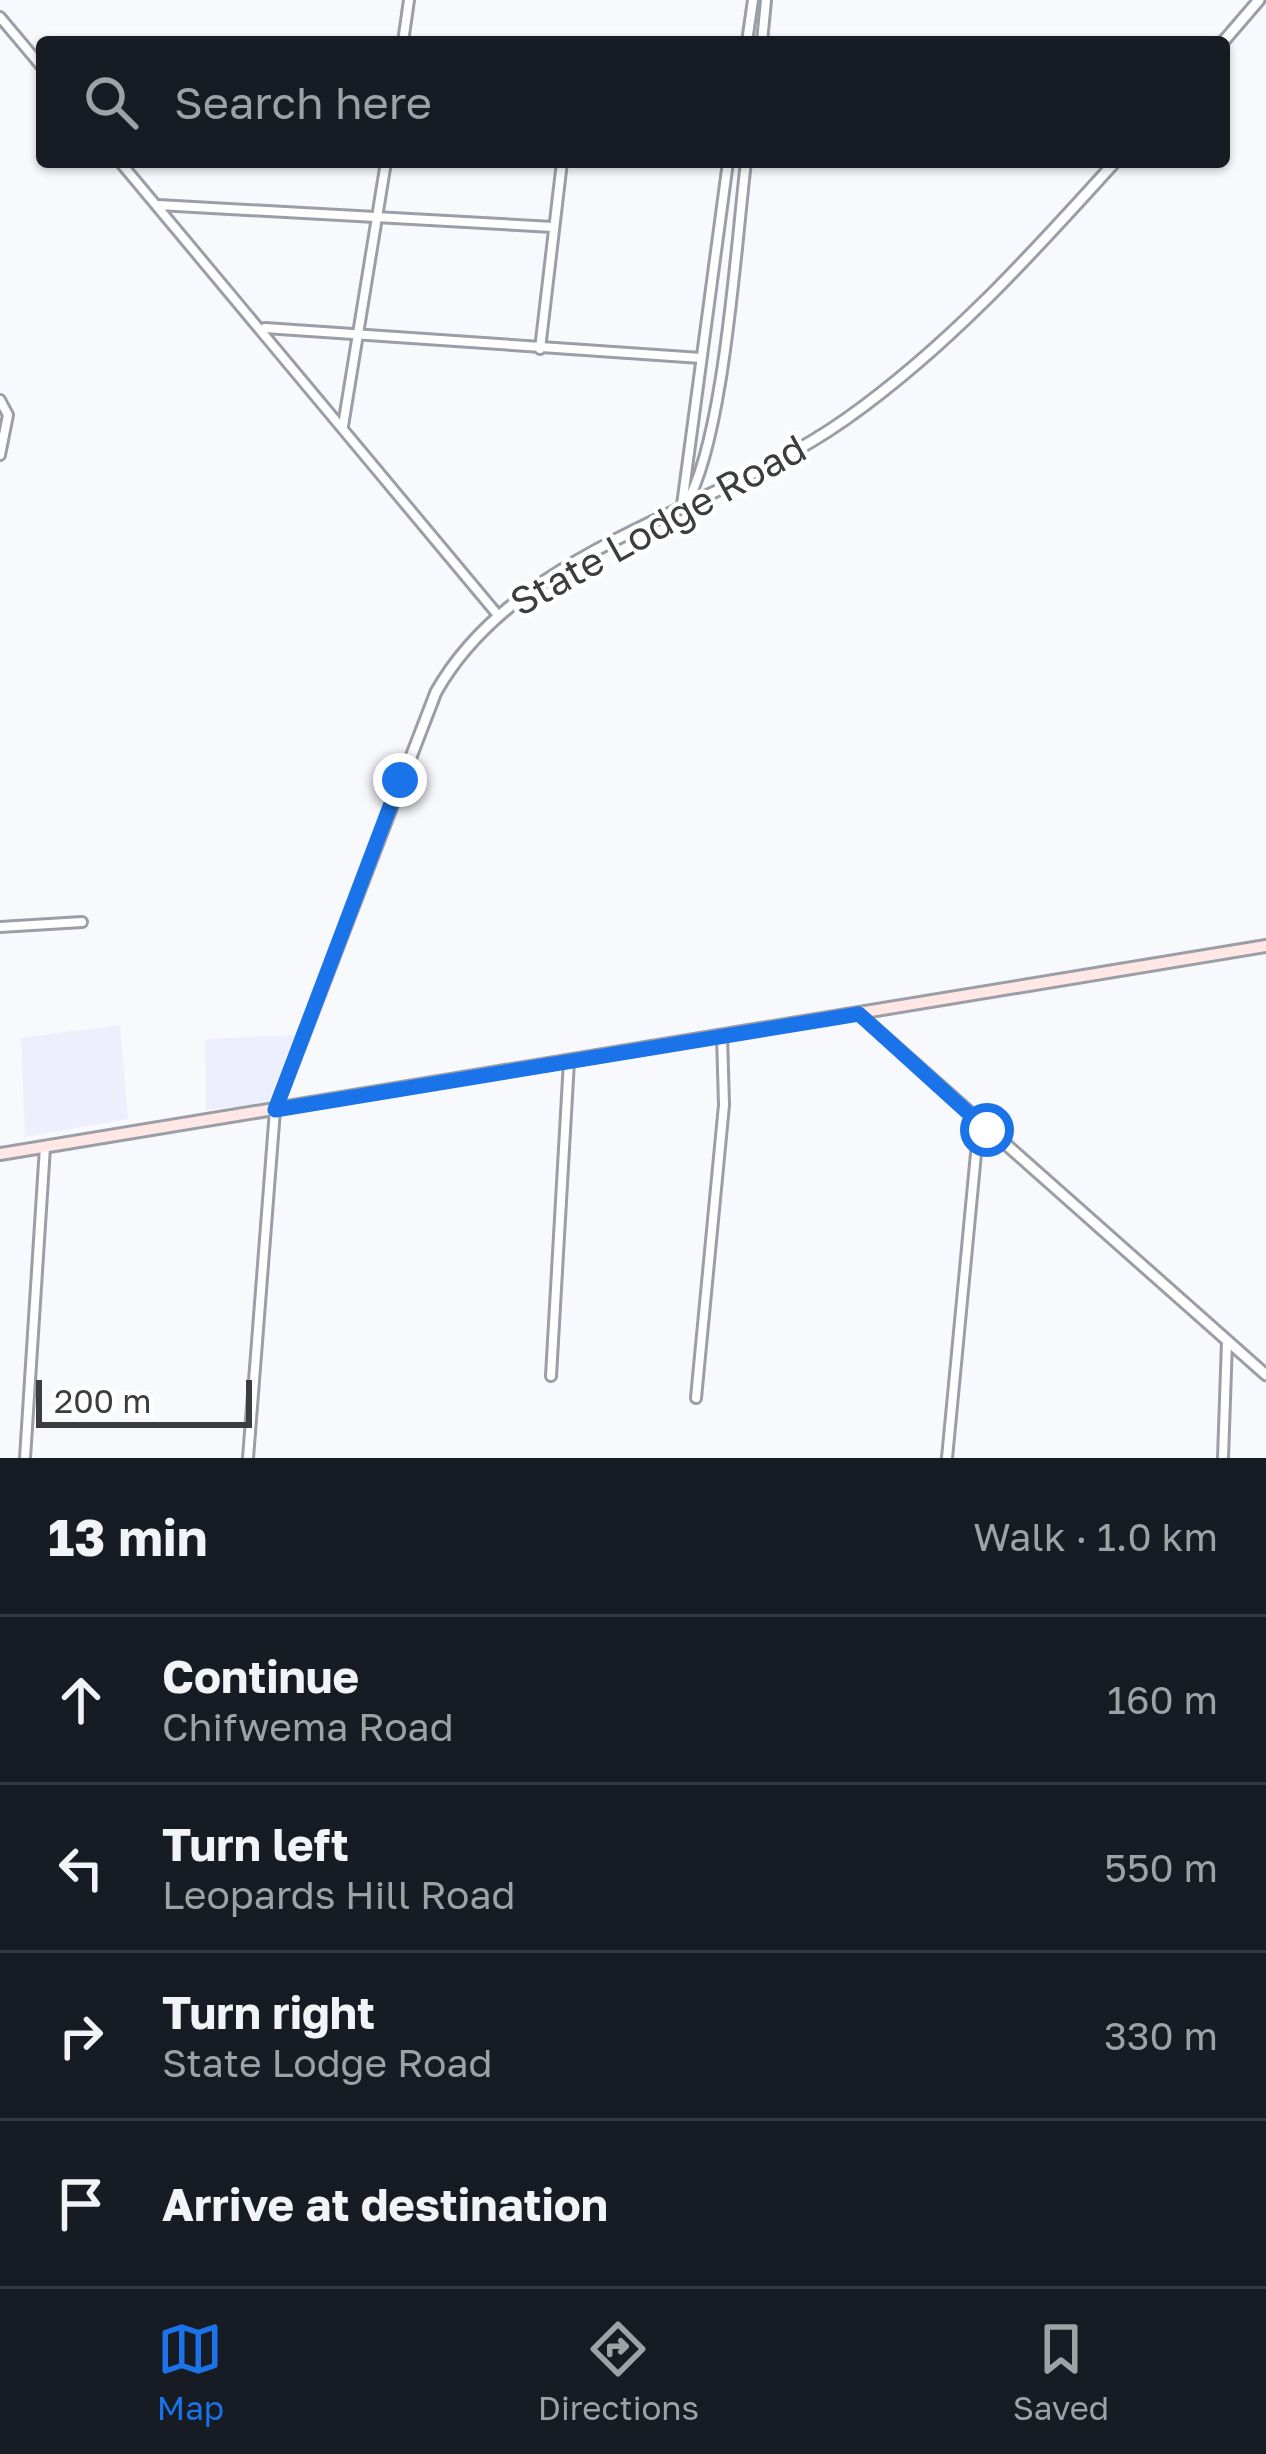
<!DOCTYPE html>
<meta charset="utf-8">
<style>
body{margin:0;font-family:"Golos Text",sans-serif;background:#242831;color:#f1f3f6}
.scale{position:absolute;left:36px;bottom:30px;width:216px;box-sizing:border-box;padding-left:12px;border:6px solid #3c3d41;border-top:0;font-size:33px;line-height:42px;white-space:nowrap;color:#3c3d41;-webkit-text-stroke:9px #fff;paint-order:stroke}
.stop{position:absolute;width:36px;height:36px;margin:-27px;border:9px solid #1a73e8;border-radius:50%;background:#fff}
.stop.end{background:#1a73e8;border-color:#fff;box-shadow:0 3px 12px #0008}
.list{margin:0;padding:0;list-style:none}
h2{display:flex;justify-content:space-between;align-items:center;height:156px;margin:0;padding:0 48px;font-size:51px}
h2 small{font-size:39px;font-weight:400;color:#9ea1a6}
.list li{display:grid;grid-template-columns:78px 1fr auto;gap:36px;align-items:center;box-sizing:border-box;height:168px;padding:0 48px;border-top:3px solid #363941}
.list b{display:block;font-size:45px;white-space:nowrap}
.list p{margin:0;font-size:39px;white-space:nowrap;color:#9ea1a6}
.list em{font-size:39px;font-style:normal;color:#9ea1a6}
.icon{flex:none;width:66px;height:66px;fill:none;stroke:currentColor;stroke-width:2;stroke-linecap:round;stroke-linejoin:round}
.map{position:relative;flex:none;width:1266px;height:1458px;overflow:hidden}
.search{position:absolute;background:#171b24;box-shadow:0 3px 9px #0004;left:36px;right:36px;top:36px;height:132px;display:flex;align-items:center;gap:30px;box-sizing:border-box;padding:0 42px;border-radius:12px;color:#9ea1a6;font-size:45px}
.sheet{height:828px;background:#171b24}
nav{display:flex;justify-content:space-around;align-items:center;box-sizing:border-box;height:168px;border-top:3px solid #363941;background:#171b24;font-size:33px;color:#9ea1a6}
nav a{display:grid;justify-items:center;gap:6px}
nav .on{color:#1a73e8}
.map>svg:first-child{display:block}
.built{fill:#edeffd}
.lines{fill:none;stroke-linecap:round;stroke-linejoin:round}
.minor-casing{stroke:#9b9da7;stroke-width:14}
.tertiary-casing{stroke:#9b9da7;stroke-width:15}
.secondary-casing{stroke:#9b9da7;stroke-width:16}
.minor{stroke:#fff;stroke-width:8}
.tertiary{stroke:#fff;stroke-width:9}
.secondary{stroke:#fee7e4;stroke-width:10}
.route{stroke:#1a73e8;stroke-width:15}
.labels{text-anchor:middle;stroke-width:9;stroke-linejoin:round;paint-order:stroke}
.street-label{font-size:39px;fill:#3c3d41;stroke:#fff}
</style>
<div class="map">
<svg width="1266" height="1458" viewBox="0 0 1266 1458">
<rect width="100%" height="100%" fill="#f8f9fd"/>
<g class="built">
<polygon points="120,1025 128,1119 25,1137 21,1038"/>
<polygon points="295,1035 268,1103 206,1110 205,1039"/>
</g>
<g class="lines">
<g class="minor-casing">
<g id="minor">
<polyline points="0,17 42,67"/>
<polyline points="403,42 409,0"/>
<polyline points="747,42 753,0"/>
<polyline points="762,42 766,0"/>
<polyline points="120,162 497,614"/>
<polyline points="158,205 553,227"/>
<polyline points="265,328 701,358"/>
<polyline points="540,349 562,162"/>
<polyline points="0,400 8,415 0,455"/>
<polyline points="343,426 386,162"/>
<polyline points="682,505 728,162"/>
<path d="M685,506C724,442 736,244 746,162"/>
<polyline points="0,927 82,922"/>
<polyline points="551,1376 569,1061"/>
<polyline points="696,1398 724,1105 722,1035"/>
<polyline points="25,1458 45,1147"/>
<polyline points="248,1458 275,1110"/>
<polyline points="947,1458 979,1122"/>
<polyline points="1223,1458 1227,1341"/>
</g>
</g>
<g class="tertiary-casing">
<g id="tertiary">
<polyline points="1223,42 1259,0"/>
<polyline points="859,1014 1266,1375"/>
<path d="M275,1110L436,692C517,548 715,512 846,419C948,347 1032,254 1115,162"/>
</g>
</g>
<g class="secondary-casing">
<polyline id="secondary" points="0,1154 1266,946"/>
</g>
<use href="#minor" class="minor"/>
<use href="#tertiary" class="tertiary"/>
<use href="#secondary" class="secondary"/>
</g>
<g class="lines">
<polyline class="route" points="400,780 275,1110 859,1014 987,1130"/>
</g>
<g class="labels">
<g class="street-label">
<text transform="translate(658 525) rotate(-29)" y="14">State Lodge Road</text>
</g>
</g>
</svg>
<div class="scale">200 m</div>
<div class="stop" style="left:987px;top:1130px"></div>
<div class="stop end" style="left:400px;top:780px"></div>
<div class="search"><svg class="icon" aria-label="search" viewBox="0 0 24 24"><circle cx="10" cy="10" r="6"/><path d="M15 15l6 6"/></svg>Search here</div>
</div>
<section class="sheet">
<h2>13 min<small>Walk · 1.0 km</small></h2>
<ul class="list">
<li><svg class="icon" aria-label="ahead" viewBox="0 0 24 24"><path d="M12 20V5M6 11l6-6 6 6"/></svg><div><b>Continue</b><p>Chifwema Road</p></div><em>160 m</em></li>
<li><svg class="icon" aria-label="left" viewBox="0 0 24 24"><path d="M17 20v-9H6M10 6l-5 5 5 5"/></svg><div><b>Turn left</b><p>Leopards Hill Road</p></div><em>550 m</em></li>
<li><svg class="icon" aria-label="right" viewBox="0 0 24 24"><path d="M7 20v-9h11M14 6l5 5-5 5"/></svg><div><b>Turn right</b><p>State Lodge Road</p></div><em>330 m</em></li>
<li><svg class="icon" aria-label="arrive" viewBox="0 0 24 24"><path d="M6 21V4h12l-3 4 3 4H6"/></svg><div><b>Arrive at destination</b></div></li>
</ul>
</section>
<nav>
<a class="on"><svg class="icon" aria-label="map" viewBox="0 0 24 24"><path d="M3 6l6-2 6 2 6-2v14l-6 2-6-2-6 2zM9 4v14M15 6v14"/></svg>Map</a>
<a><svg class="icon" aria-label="directions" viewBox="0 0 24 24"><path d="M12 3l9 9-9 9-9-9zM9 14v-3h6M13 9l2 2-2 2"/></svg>Directions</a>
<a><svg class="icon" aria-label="saved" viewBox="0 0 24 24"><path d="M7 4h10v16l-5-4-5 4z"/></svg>Saved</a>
</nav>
